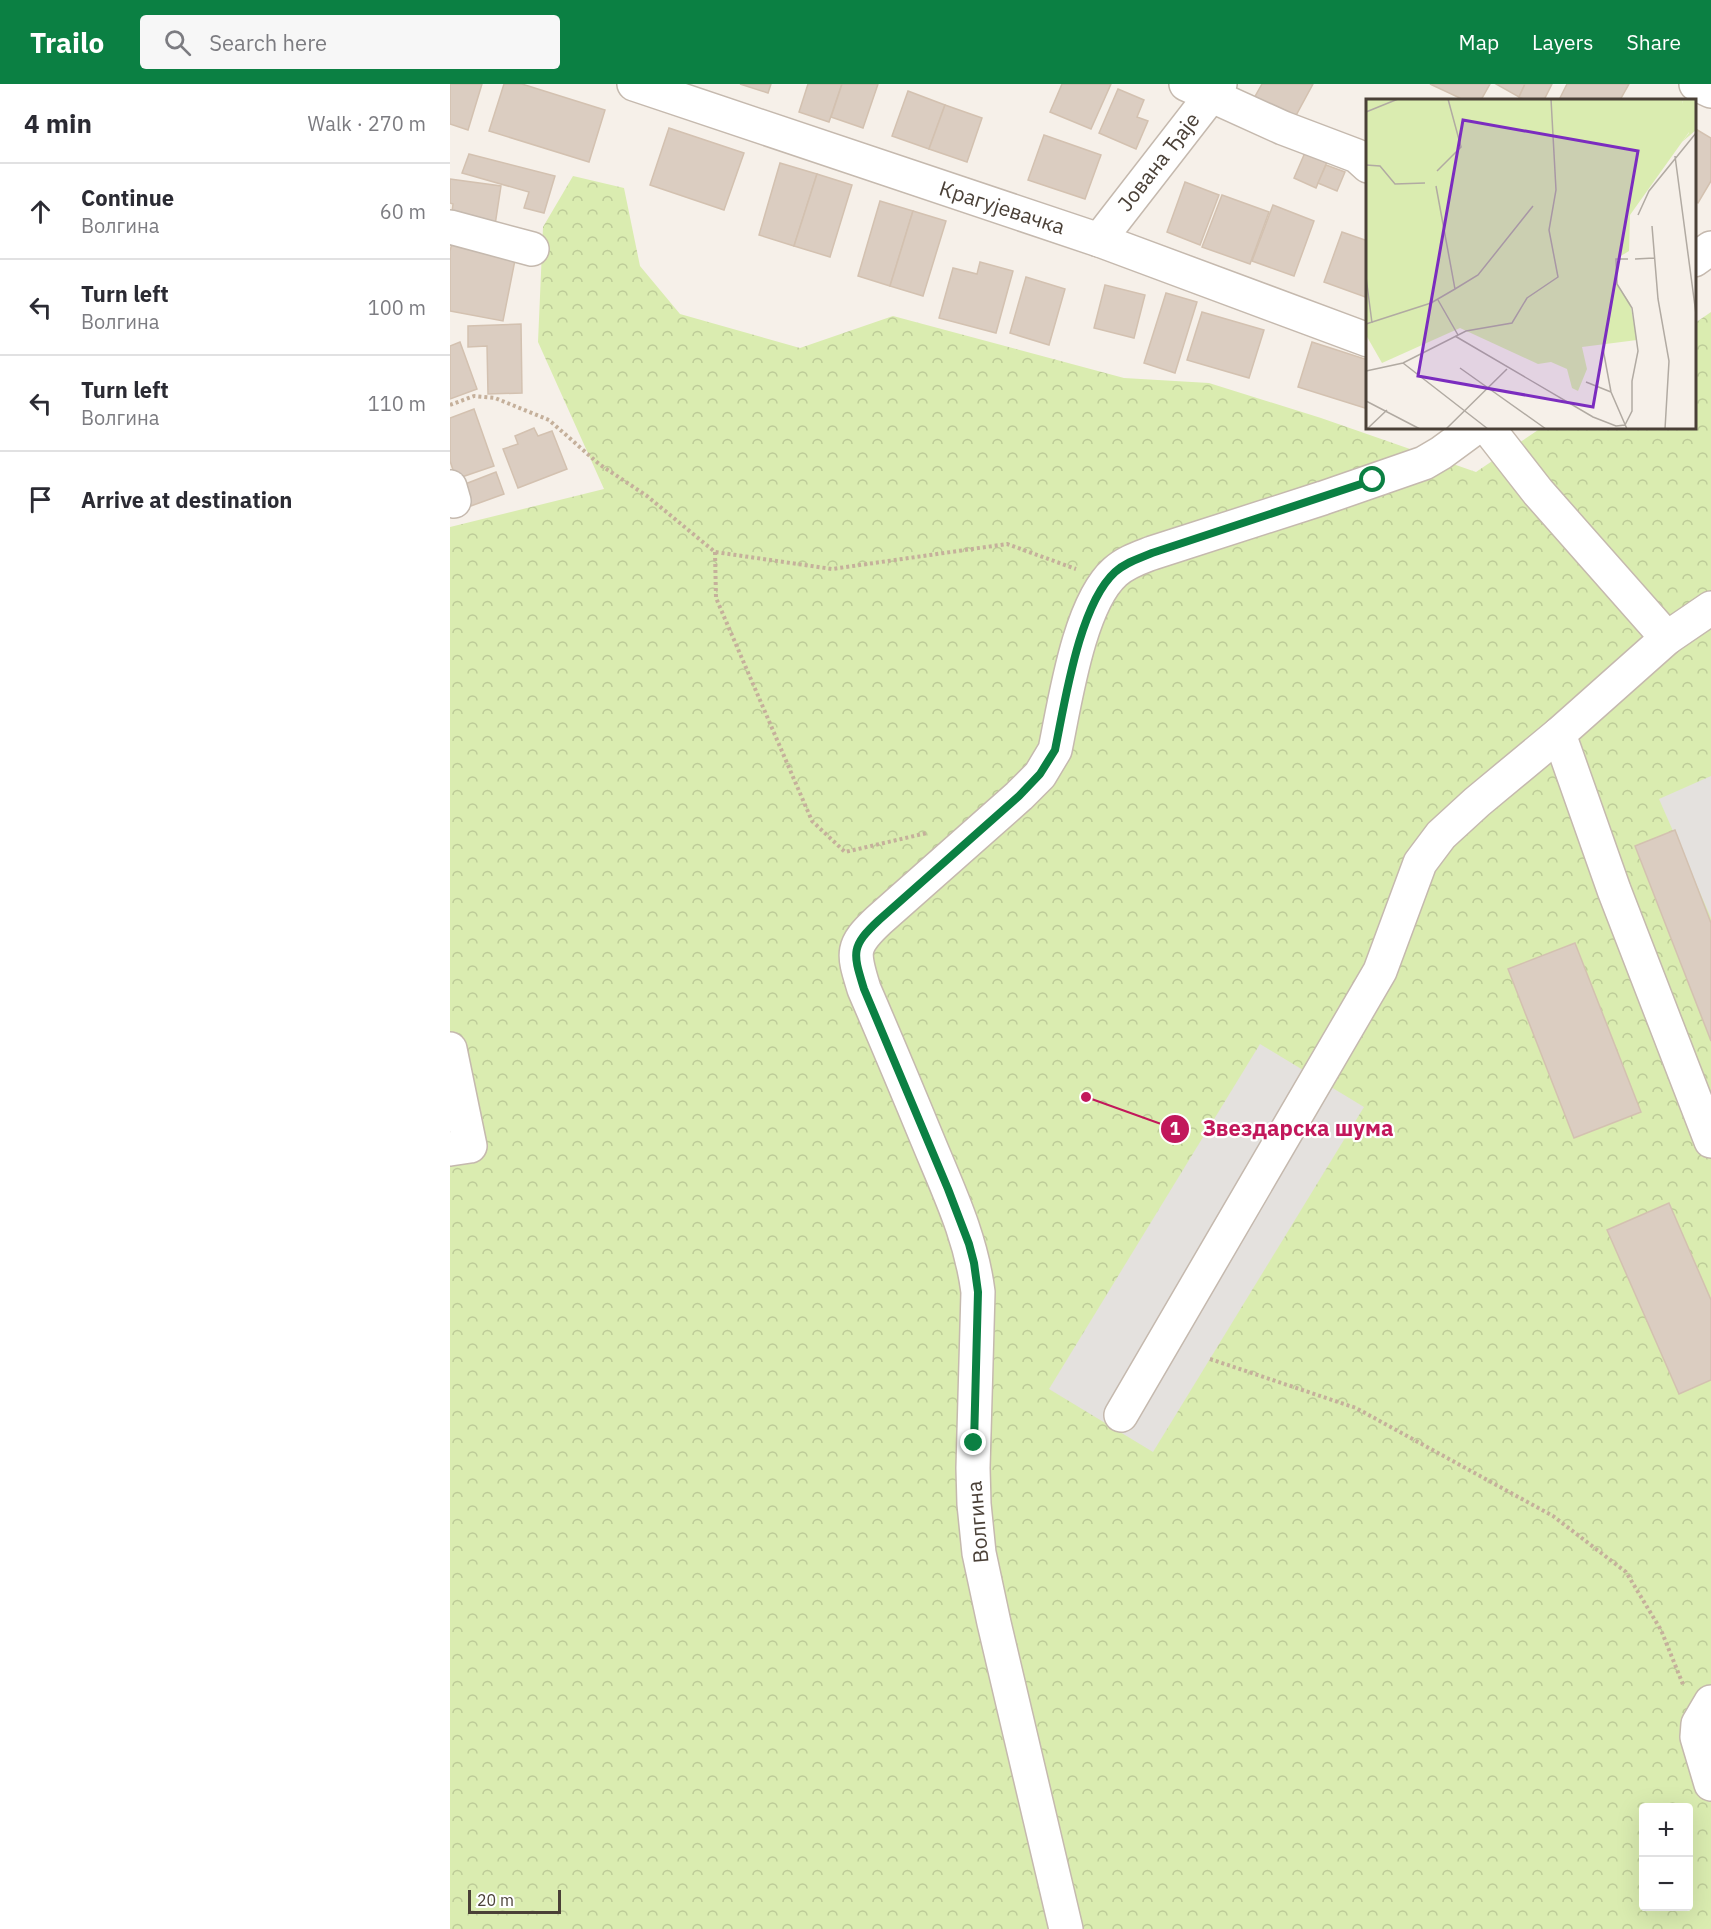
<!DOCTYPE html>
<meta charset="utf-8">
<style>
body{margin:0;font-family:"IBM Plex Sans",sans-serif;background:#f7f7f7;color:#2b2b33}
.controls{position:absolute;right:18px;bottom:18px;display:grid;overflow:hidden;border-radius:6px;box-shadow:0 6px 24px #0002}
.controls button{width:54px;height:54px;display:grid;place-items:center;padding:0;border:0;border-bottom:2px solid #e1e1e2;background:#fff;color:#2b2b33;font:30px sans-serif}
.scale{position:absolute;left:18px;bottom:15px;width:93px;box-sizing:border-box;padding-left:6px;border:3px solid #4a4037;border-top:0;font-size:16px;line-height:21px;white-space:nowrap;color:#4a4037;-webkit-text-stroke:4px #fff;paint-order:stroke}
.stop{position:absolute;width:18px;height:18px;margin:-14px;border:4px solid #0b8043;border-radius:50%;background:#fff}
.stop.end{background:#0b8043;border-color:#fff;box-shadow:0 2px 6px #0008}
.list{margin:0;padding:0;list-style:none}
h2{display:flex;justify-content:space-between;align-items:center;height:78px;margin:0;padding:0 24px;font-size:26px}
h2 small{font-size:20px;font-weight:400;color:#7c7c81}
.list li{display:grid;grid-template-columns:39px 1fr auto;gap:18px;align-items:center;box-sizing:border-box;height:96px;padding:0 24px;border-top:2px solid #e1e1e2}
.list b{display:block;font-size:22px;white-space:nowrap}
.list p{margin:0;font-size:20px;white-space:nowrap;color:#7c7c81}
.list em{font-size:20px;font-style:normal;color:#7c7c81}
.icon{flex:none;width:33px;height:33px;fill:none;stroke:currentColor;stroke-width:2;stroke-linecap:round;stroke-linejoin:round}
.map{position:relative;flex:none;width:1261px;height:1845px;overflow:hidden}
header{display:flex;align-items:center;gap:36px;box-sizing:border-box;height:84px;padding:0 30px;background:#0b8043;color:#fff}
header strong{font-size:28px}
nav{display:flex;gap:33px;margin-inline-start:auto;font-size:21px}
.search{width:420px;height:54px;background:#f7f7f7;display:flex;align-items:center;gap:15px;box-sizing:border-box;padding:0 21px;border-radius:6px;color:#7c7c81;font-size:22px}
main{display:flex}
aside{flex:1;background:#fff}
.map>svg:first-child{display:block}
.forest{fill:url(#forest-crowns);fill-rule:evenodd}
.parking{fill:#e4e1de}
.building{fill:#dbcdc1;stroke:#d3c1b0;stroke-width:1.5}
.lines{fill:none;stroke-linecap:round;stroke-linejoin:round}
.minor-casing{stroke:#c5b9ae;stroke-width:36}
.path{stroke:#c5b09b;stroke-width:4;stroke-dasharray:3 3;stroke-linecap:butt}
.minor{stroke:#fff;stroke-width:33}
.route{stroke:#0b8043;stroke-width:8}
.labels{text-anchor:middle;stroke-width:4.5;stroke-linejoin:round;paint-order:stroke}
.street-label{font-size:21px;fill:#4a4037;stroke:#fff}
.inset-road{fill:none;stroke:#b1aaa2;stroke-width:1.5}
.view{fill:#7b2cbf;fill-opacity:0.15;stroke:#7b2cbf;stroke-width:3}
.inset-edge{fill:none;stroke:#4a4037;stroke-width:3}
.leader{fill:none;stroke:#c2185b;stroke-width:2}
.callout-dot{fill:#c2185b;stroke:#fff;stroke-width:2}
.mark-label{font-size:18px;text-anchor:middle;font-weight:bold;fill:#fff}
.callout-label{font-size:22px;text-anchor:middle;font-weight:bold;fill:#c2185b;stroke:#fff;stroke-width:4.5;stroke-linejoin:round;paint-order:stroke}
</style>
<header>
<strong>Trailo</strong>
<div class="search"><svg class="icon" aria-label="search" viewBox="0 0 24 24"><circle cx="10" cy="10" r="6"/><path d="M15 15l6 6"/></svg>Search here</div>
<nav><a>Map</a><a>Layers</a><a>Share</a></nav>
</header>
<main>
<aside>
<h2>4 min<small>Walk · 270 m</small></h2>
<ul class="list">
<li><svg class="icon" aria-label="ahead" viewBox="0 0 24 24"><path d="M12 20V5M6 11l6-6 6 6"/></svg><div><b>Continue</b><p>Волгина</p></div><em>60 m</em></li>
<li><svg class="icon" aria-label="left" viewBox="0 0 24 24"><path d="M17 20v-9H6M10 6l-5 5 5 5"/></svg><div><b>Turn left</b><p>Волгина</p></div><em>100 m</em></li>
<li><svg class="icon" aria-label="left" viewBox="0 0 24 24"><path d="M17 20v-9H6M10 6l-5 5 5 5"/></svg><div><b>Turn left</b><p>Волгина</p></div><em>110 m</em></li>
<li><svg class="icon" aria-label="arrive" viewBox="0 0 24 24"><path d="M6 21V4h12l-3 4 3 4H6"/></svg><div><b>Arrive at destination</b></div></li>
</ul>
</aside>
<div class="map">
<svg width="1261" height="1845" viewBox="0 0 1261 1845">
<defs>
<pattern id="forest-crowns" width="20" height="18" patternUnits="userSpaceOnUse" patternTransform="scale(1.5)"><rect width="20" height="18" fill="#daecb0"/><path d="M2 6a3 3 0 1 1 6 0M12 15a3 3 0 1 1 6 0" fill="none" stroke="#bdcb98"/></pattern>
</defs>
<rect width="100%" height="100%" fill="#f6f0e9"/>
<path class="forest" d="M123,92L174,104L190,182L230,230L350,264L443,232L674,294L759,299L871,334L1026,388L1091,344H1244L1245,239L1261,228V1845H0V1074L20,1061L0,965V443L154,405L88,258L93,143ZM1194,1724H1238V1822H1194Z"/>
<g class="parking">
<polygon points="1261,692 1261,834 1209,715"/>
<polygon points="810,960 914,1023 703,1368 599,1305"/>
</g>
<g class="building">
<polygon points="0,0 32,0 18,46 0,40"/>
<polygon points="54,0 72,0 155,26 139,78 39,47"/>
<polygon points="290,0 321,0 318,9"/>
<polygon points="358,0 392,0 379,38 349,28"/>
<polygon points="392,0 428,0 413,44 381,33"/>
<polygon points="612,0 661,0 641,45 600,28"/>
<polygon points="812,0 863,0 843,37 803,16"/>
<polygon points="980,0 1040,0 1031,16 1014,16"/>
<polygon points="1046,0 1075,0 1069,13"/>
<polygon points="1075,0 1102,0 1094,16 1076,16 1069,13"/>
<polygon points="1117,0 1179,0 1170,16 1109,16"/>
<polygon points="668,5 694,16 687,33 698,37 686,65 649,49"/>
<polygon points="458,7 495,21 479,65 442,52"/>
<polygon points="495,21 532,34 517,78 479,65"/>
<polygon points="219,44 294,69 274,126 200,101"/>
<polygon points="1244,44 1261,54 1261,97 1248,119 1244,116"/>
<polygon points="594,51 651,71 635,115 578,96"/>
<polygon points="857,64 879,73 866,104 844,94"/>
<polygon points="19,70 105,92 94,129 74,124 79,108 12,89"/>
<polygon points="330,79 367,90 344,162 309,151"/>
<polygon points="876,81 895,88 887,107 868,99"/>
<polygon points="367,90 402,101 380,173 344,162"/>
<polygon points="0,95 51,102 45,141 2,128 3,120 0,119"/>
<polygon points="735,98 769,111 750,161 717,148"/>
<polygon points="772,111 819,128 800,180 752,163"/>
<polygon points="430,117 463,127 440,202 408,192"/>
<polygon points="823,121 864,137 844,192 802,177"/>
<polygon points="463,127 496,137 473,212 440,202"/>
<polygon points="892,148 918,157 918,214 874,198"/>
<polygon points="2,159 66,171 53,237 0,227 0,167"/>
<polygon points="530,178 563,187 546,249 489,234 503,184 527,190"/>
<polygon points="576,193 615,205 599,261 560,249"/>
<polygon points="655,201 695,211 684,254 644,244"/>
<polygon points="716,209 747,218 725,289 694,279"/>
<polygon points="752,228 814,246 799,294 737,276"/>
<polygon points="71,240 72,309 38,310 37,262 18,263 18,242"/>
<polygon points="10,258 27,305 0,315 0,262"/>
<polygon points="862,258 918,276 918,325 848,303"/>
<polygon points="24,325 44,382 6,395 0,377 0,334"/>
<polygon points="84,344 88,352 102,347 117,385 68,404 53,365 68,360 65,352"/>
<polygon points="46,388 54,410 18,423 10,402"/>
<polygon points="1225,746 1261,839 1261,957 1185,762"/>
<polygon points="1125,859 1191,1028 1124,1054 1058,885"/>
<polygon points="1219,1119 1261,1216 1261,1296 1229,1310 1157,1146"/>
</g>
<g class="lines">
<g class="minor-casing">
<g id="minor">
<polyline points="184,0 649,156 918,256"/>
<polyline points="736,0 833,44 907,72 918,82"/>
<polyline points="1246,0 1261,7"/>
<polyline points="0,143 82,165"/>
<polyline points="649,156 770,0"/>
<polyline points="1244,176 1261,164"/>
<polyline points="1038,344 1088,408 1217,554"/>
<polyline points="0,403 4,417"/>
<polyline points="1261,524 1217,554 1109,650 1164,806 1261,1057"/>
<polyline points="0,965 20,1062 0,1065"/>
<polyline points="671,1331 930,887 970,779 991,751 1027,718 1109,650"/>
<polyline points="1261,1618 1248,1640 1247,1653 1261,1700"/>
<path d="M616,1845L544,1539L529,1469L524,1420L523,1384L528,1208C521,1153 499,1108 478,1057C457,1006 436,956 414,905C403,869 400,863 429,836L569,712L590,691L605,666C615,618 629,520 665,488C676,478 689,474 702,469L873,414L974,379L991,369L1025,344"/>
</g>
</g>
<g class="path">
<polyline points="0,321 24,312 45,314 99,336 149,380 197,412 265,468 382,485 557,460 626,485"/>
<polyline points="265,468 266,514 362,737 395,768 477,749"/>
<polyline points="760,1275 906,1324 1103,1432 1176,1488 1211,1546 1234,1603"/>
</g>
<use href="#minor" class="minor"/>
</g>
<g class="lines">
<path class="route" d="M524,1359L528,1208L524,1179L519,1160L498,1105L414,905C403,869 400,863 429,836L569,712L590,690L605,666C615,618 629,521 665,488C676,478 690,474 702,469L923,396"/>
</g>
<g class="labels">
<g class="street-label">
<text transform="translate(709 78) rotate(-52)" y="7">Јована Ђаје</text>
<text transform="translate(552 124) rotate(18)" y="7">Крагујевачка</text>
<text transform="translate(528 1438) rotate(-95)" y="7">Волгина</text>
</g>
</g>
<g transform="translate(916 15)">
<rect width="330" height="330" fill="#f6f0e9"/>
<path d="M330,0V31L316,43L323,34L316,1Z" fill="#daecb0"/>
<path d="M0,0H322L316,2L326,29L264,116L263,152L250,160L251,185L264,204L271,241L216,248L221,270L212,292L206,289L201,270L185,263L172,265L94,229L16,264L0,236Z" fill="#daecb0"/>
<path class="inset-road" d="M0,13L32,0M309,57L330,215M0,66L14,67L29,85L59,84M71,72L95,48L82,0M272,116L283,92L330,34M286,127L292,200L303,262L299,330M269,160L288,159M0,178L6,224M89,190L112,176L167,107M72,201L92,236M0,225L65,204L89,190L70,87M89,237L227,318L250,327L259,326M237,250L245,293L261,330M37,264L122,330M94,269L180,330M0,272L37,264L100,232L146,224L161,199L192,178L183,131L190,91L185,0M220,283L245,293M0,302L54,330M259,326L266,312V282L272,252L266,209L251,185L250,160H262M1,330L21,311M80,330L141,270"/>
<path class="view" d="M97,21L272,52L227,308L52,277Z"/>
<rect width="330" height="330" class="inset-edge"/>
</g>
<path class="leader" d="M636 1013L725 1045"/>
<g class="callout-dot">
<circle cx="636" cy="1013" r="6"/>
<circle cx="725" cy="1045" r="15"/>
</g>
<g class="mark-label">
<text x="725" y="1051">1</text>
</g>
<g class="callout-label">
<text x="848" y="1052">Звездарска шума</text>
</g>
</svg>
<div class="controls">
<button>+</button>
<button>−</button>
</div>
<div class="scale">20 m</div>
<div class="stop" style="left:923px;top:396px"></div>
<div class="stop end" style="left:524px;top:1359px"></div>
</div>
</main>
